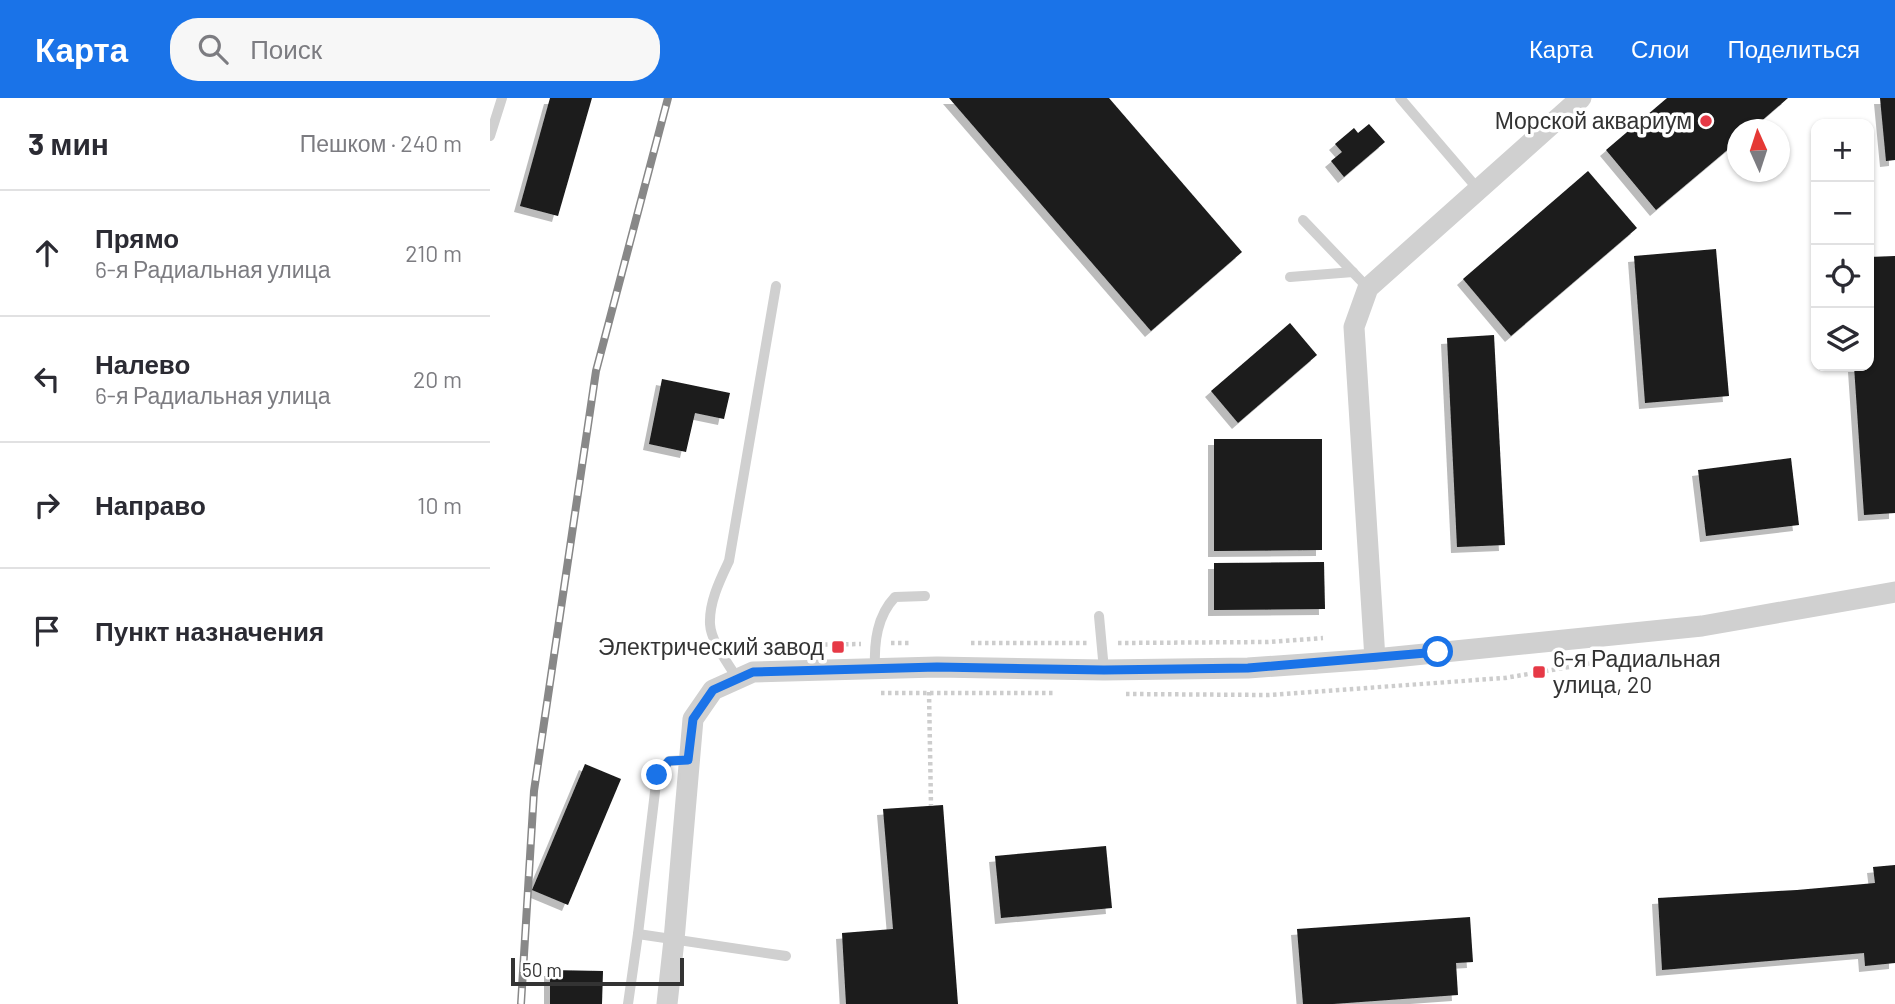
<!DOCTYPE html>
<html lang="ru">
<meta charset="utf-8">
<style>
body{margin:0;font-family:Barlow,sans-serif;background:#f7f7f7;color:#2b2b33}
.controls{position:absolute;right:21px;top:21px;display:grid;overflow:hidden;border-radius:14px;box-shadow:0 2px 5px #0004}
.controls button{width:63px;height:63px;display:grid;place-items:center;padding:0;border:0;border-bottom:2px solid #e1e1e2;background:#fff;color:#2b2b33;font:35px sans-serif}
.compass{position:absolute;left:1237px;top:21px;width:63px;height:63px;border-radius:50%;background:#fff;box-shadow:0 2px 5px #0004;rotate:357deg}
.scale{position:absolute;left:21px;bottom:18px;width:173px;box-sizing:border-box;padding-left:7px;border:4px solid #333;border-top:0;font-size:19px;line-height:24px;white-space:nowrap;color:#333;-webkit-text-stroke:5px #fff;paint-order:stroke}
.stop{position:absolute;width:21px;height:21px;margin:-16px;border:5px solid #1a73e8;border-radius:50%;background:#fff}
.stop.end{background:#1a73e8;border-color:#fff;box-shadow:0 2px 7px #0008}
.list{margin:0;padding:0;list-style:none}
h2{display:flex;justify-content:space-between;align-items:center;height:91px;margin:0;padding:0 28px;font-size:30px}
h2 small{font-size:23px;font-weight:400;color:#7c7c81}
.list li{display:grid;grid-template-columns:46px 1fr auto;gap:21px;align-items:center;box-sizing:border-box;height:126px;padding:0 28px;border-top:2px solid #e1e1e2}
.list b{display:block;font-size:26px;white-space:nowrap}
.list p{margin:0;font-size:23px;white-space:nowrap;color:#7c7c81}
.list em{font-size:23px;font-style:normal;color:#7c7c81}
.icon{flex:none;width:38px;height:38px;fill:none;stroke:currentColor;stroke-width:2;stroke-linecap:round;stroke-linejoin:round}
.map{position:relative;flex:none;width:1405px;height:906px;overflow:hidden}
header{display:flex;align-items:center;gap:42px;box-sizing:border-box;height:98px;padding:0 35px;background:#1a73e8;color:#fff}
header strong{font-size:33px}
nav{display:flex;gap:38px;margin-inline-start:auto;font-size:24px}
.search{width:490px;height:63px;background:#f7f7f7;display:flex;align-items:center;gap:18px;box-sizing:border-box;padding:0 24px;border-radius:28px;color:#7c7c81;font-size:26px}
main{display:flex}
aside{flex:1;background:#fff}
.map>svg:first-child{display:block}
.building{fill:#1a1a1a;filter:url(#shadow)}
.lines{fill:none;stroke-linecap:round;stroke-linejoin:round}
.path{stroke:#cdcdcd;stroke-width:4.5;stroke-dasharray:3.5 3.5;stroke-linecap:butt}
.lane{stroke:#d0d0d0;stroke-width:10}
.street{stroke:#d0d0d0;stroke-width:21}
.rail-casing{stroke:#888;stroke-width:8}
.rail{stroke:#fff;stroke-width:5;stroke-dasharray:16;stroke-linecap:butt}
.route{stroke:#1a73e8;stroke-width:9}
.poi-dot{fill:#e63946;stroke:#fff;stroke-width:2.5}
.labels{text-anchor:middle;stroke-width:7;stroke-linejoin:round;paint-order:stroke}
.poi-label{font-size:23px;fill:#333;stroke:#fff;text-anchor:end}
</style>
<header>
<strong>Карта</strong>
<div class="search"><svg class="icon" aria-label="search" viewBox="0 0 24 24"><circle cx="10" cy="10" r="6"/><path d="M15 15l6 6"/></svg>Поиск</div>
<nav><a>Карта</a><a>Слои</a><a>Поделиться</a></nav>
</header>
<main>
<aside>
<h2>3 мин<small>Пешком · 240 m</small></h2>
<ul class="list">
<li><svg class="icon" aria-label="ahead" viewBox="0 0 24 24"><path d="M12 20V5M6 11l6-6 6 6"/></svg><div><b>Прямо</b><p>6-я Радиальная улица</p></div><em>210 m</em></li>
<li><svg class="icon" aria-label="left" viewBox="0 0 24 24"><path d="M17 20v-9H6M10 6l-5 5 5 5"/></svg><div><b>Налево</b><p>6-я Радиальная улица</p></div><em>20 m</em></li>
<li><svg class="icon" aria-label="right" viewBox="0 0 24 24"><path d="M7 20v-9h11M14 6l5 5-5 5"/></svg><div><b>Направо</b></div><em>10 m</em></li>
<li><svg class="icon" aria-label="arrive" viewBox="0 0 24 24"><path d="M6 21V4h12l-3 4 3 4H6"/></svg><div><b>Пункт назначения</b></div></li>
</ul>
</aside>
<div class="map">
<svg width="1405" height="906" viewBox="0 0 1405 906">
<defs>
<filter id="shadow"><feDropShadow dx="-6" dy="6" stdDeviation="0" flood-color="#0004"/></filter>
</defs>
<rect width="100%" height="100%" fill="#fff"/>
<g class="building">
<polygon points="60,0 102,0 68,118 30,108"/>
<polygon points="459,0 619,0 752,154 661,233"/>
<polygon points="1177,0 1298,0 1261,32 1248,32 1248,43 1166,112 1116,52"/>
<polygon points="1390,0 1405,0 1405,62 1396,63"/>
<polygon points="879,26 895,44 854,79 841,63 852,54 845,46 864,30 868,35"/>
<polygon points="1098,73 1147,130 1021,238 973,181"/>
<polygon points="1226,151 1239,298 1155,305 1144,158"/>
<polygon points="1405,158 1405,415 1374,417 1364,268 1379,268 1379,159"/>
<polygon points="800,225 827,257 748,325 721,293"/>
<polygon points="1004,237 1015,447 967,449 957,240"/>
<polygon points="172,281 240,295 234,321 205,315 196,354 159,346"/>
<polygon points="724,341 832,341 832,452 724,453"/>
<polygon points="1301,360 1309,427 1216,438 1208,372"/>
<polygon points="834,464 835,511 724,512 724,465"/>
<polygon points="95,666 131,681 78,807 42,792"/>
<polygon points="453,707 468,906 356,906 352,835 403,831 393,711"/>
<polygon points="616,748 622,810 511,820 505,758"/>
<polygon points="1405,767 1405,865 1375,868 1374,855 1172,872 1168,800 1307,792 1385,785 1383,769"/>
<polygon points="980,819 983,864 966,865 968,897 843,906 813,906 807,831"/>
<polygon points="60,872 113,873 112,906 60,906"/>
</g>
<g class="lines">
<g class="path">
<polyline points="401,545 420,545"/>
<polyline points="481,545 598,545"/>
<polyline points="628,545 778,544 833,540"/>
<polyline points="243,548 371,546"/>
<polyline points="439,594 441,708"/>
<polyline points="391,595 564,595"/>
<polyline points="636,596 778,597 1015,580 1132,560"/>
</g>
<g class="lane">
<polyline points="910,0 987,90"/>
<polyline points="0,38 12,0"/>
<polyline points="813,122 878,190"/>
<polyline points="800,179 863,174"/>
<polyline points="609,518 614,572"/>
<path d="M385,570C384,544 387,518 405,499L435,498"/>
<path d="M247,580C238,565 221,544 220,526C219,504 230,482 239,463L286,188"/>
<polyline points="148,836 167,677 179,663 198,662"/>
<polyline points="138,906 148,836 296,858"/>
</g>
<g class="street">
<polyline points="885,561 864,229 878,190 1091,0"/>
<polyline points="177,906 184,842 203,621 223,592 263,574 447,569 614,572 758,570 885,561 1212,528 1405,494"/>
</g>
<g class="rail-casing">
<polyline id="rail" points="31,906 44,693 106,273 178,0"/>
</g>
<use href="#rail" class="rail"/>
</g>
<g class="lines">
<polyline class="route" points="167,677 179,663 198,662 203,621 223,592 263,574 447,569 614,572 758,570 948,554"/>
</g>
<g class="poi-dot">
<circle cx="1216" cy="23" r="7"/>
<rect x="341" y="542" width="14" height="14" rx="3.5"/>
<rect x="1042" y="567" width="14" height="14" rx="3.5"/>
</g>
<g class="labels">
<g class="poi-label">
<text x="1202" y="31">Морской аквариум</text>
<text x="334" y="557">Электрический завод</text>
<text x="1063" y="569" text-anchor="start">6-я Радиальная<tspan x="1063" dy="26">улица, 20</tspan></text>
</g>
</g>
</svg>
<div class="controls">
<button>+</button>
<button>−</button>
<button><svg class="icon" aria-label="locate" viewBox="0 0 24 24"><circle cx="12" cy="12" r="6"/><path d="M12 2v4M12 18v4M2 12h4M18 12h4"/></svg></button>
<button><svg class="icon" aria-label="layers" viewBox="0 0 24 24"><path d="M12 4l9 5-9 5-9-5zM3 14l9 5 9-5"/></svg></button>
</div>
<svg class="compass" viewBox="-18 -18 36 36"><path d="M0-13l5 13h-10z" fill="#e53935"/><path d="M0 13l5-13h-10z" fill="#7c7c81"/></svg>
<div class="scale">50 m</div>
<div class="stop" style="left:948px;top:554px"></div>
<div class="stop end" style="left:167px;top:677px"></div>
</div>
</main>
